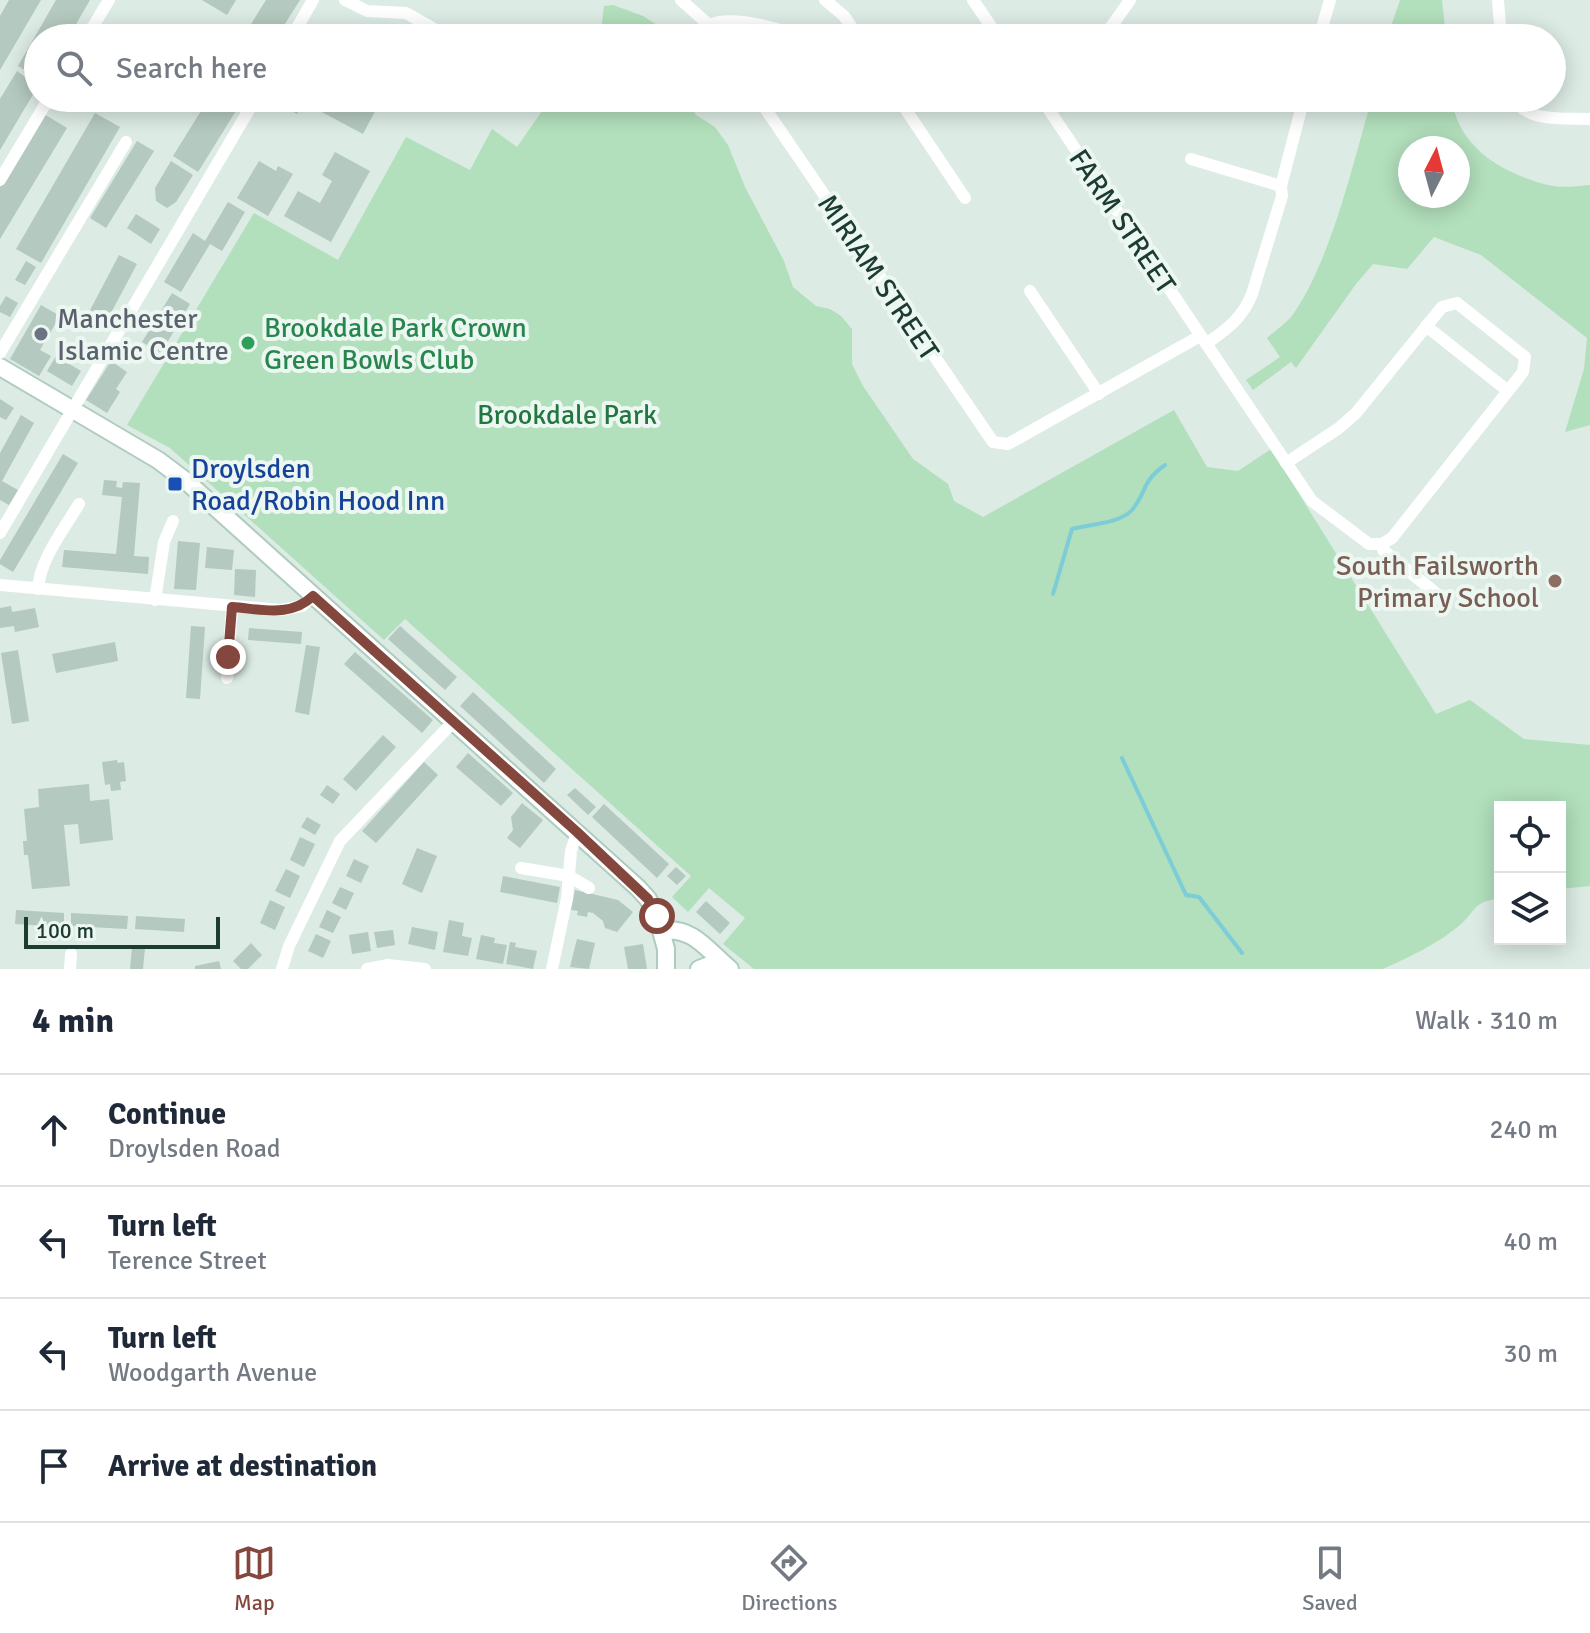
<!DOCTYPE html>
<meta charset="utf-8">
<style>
body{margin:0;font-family:Signika,sans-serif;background:#f2f2f3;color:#1f2937}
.controls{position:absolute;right:24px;bottom:24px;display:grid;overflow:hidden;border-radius:0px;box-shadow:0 4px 20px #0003}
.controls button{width:72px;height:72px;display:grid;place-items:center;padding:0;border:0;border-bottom:2px solid #e0e1e3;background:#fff;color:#1f2937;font:40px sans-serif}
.compass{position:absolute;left:1398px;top:136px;width:72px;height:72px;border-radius:50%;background:#fff;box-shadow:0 4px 20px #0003;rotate:6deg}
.scale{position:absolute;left:24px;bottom:20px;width:196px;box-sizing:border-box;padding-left:8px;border:4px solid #1c3b32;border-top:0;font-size:22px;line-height:28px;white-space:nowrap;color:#1c3b32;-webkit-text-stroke:6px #edf7f2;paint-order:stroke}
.stop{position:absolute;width:24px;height:24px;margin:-18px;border:6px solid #84473e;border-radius:50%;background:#fff}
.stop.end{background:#84473e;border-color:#fff;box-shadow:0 2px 8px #0008}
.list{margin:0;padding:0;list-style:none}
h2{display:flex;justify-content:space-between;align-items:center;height:104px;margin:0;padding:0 32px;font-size:34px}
h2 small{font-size:26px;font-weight:400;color:#747a83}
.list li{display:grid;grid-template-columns:52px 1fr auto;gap:24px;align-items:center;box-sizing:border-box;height:112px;padding:0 32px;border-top:2px solid #e0e1e3}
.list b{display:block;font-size:30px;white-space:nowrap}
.list p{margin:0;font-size:26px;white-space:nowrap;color:#747a83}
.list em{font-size:26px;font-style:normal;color:#747a83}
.icon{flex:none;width:44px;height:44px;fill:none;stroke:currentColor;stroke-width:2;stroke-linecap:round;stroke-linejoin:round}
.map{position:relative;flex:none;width:1590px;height:969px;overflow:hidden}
.search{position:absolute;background:#fff;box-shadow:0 4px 20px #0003;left:24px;right:24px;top:24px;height:88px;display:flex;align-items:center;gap:20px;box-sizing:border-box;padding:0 28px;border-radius:44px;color:#747a83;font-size:30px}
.sheet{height:552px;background:#fff}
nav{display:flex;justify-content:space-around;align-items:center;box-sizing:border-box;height:112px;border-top:2px solid #e0e1e3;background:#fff;font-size:22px;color:#747a83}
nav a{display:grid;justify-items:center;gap:4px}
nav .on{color:#84473e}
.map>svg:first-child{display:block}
.green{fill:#b2dfbc;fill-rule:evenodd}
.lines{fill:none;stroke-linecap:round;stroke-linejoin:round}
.stream{stroke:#7ccdd8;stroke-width:4}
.building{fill:#b4c9bf}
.secondary-casing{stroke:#aeccc0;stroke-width:20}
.street{stroke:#fff;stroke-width:12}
.secondary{stroke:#fff;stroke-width:16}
.route{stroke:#84473e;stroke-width:10}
.worship-dot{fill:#6b7280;stroke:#edf7f2;stroke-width:3}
.leisure-dot{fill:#2e9e5b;stroke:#edf7f2;stroke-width:3}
.transit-dot{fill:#1a4fb4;stroke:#edf7f2;stroke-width:3}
.education-dot{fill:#8d6e63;stroke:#edf7f2;stroke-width:3}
.labels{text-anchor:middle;stroke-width:8;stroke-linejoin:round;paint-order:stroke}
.street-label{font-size:28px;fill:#1c3b32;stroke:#edf7f2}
.worship-label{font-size:28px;fill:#5b616d;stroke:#edf7f2;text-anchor:start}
.leisure-label{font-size:28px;fill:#27864d;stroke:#edf7f2;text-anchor:start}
.park-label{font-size:28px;fill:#227740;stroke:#edf7f2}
.transit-label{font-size:28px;fill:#164399;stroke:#edf7f2;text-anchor:start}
.education-label{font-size:28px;fill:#785e54;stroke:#edf7f2;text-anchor:end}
</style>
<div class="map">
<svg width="1590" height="969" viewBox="0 0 1590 969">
<rect width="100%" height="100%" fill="#dcebe4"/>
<g class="green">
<polygon points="1400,0 1442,0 1446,38 1387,38"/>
<polygon points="613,5 643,16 671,34 670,38 591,38 602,23 604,6"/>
<path d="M551,98H685L696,115L715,127L728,145L745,187L784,261L793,287L816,306L830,309L841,316L852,329V364L863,386L913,459L948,484L954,501L983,517L1174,410L1207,467L1238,471L1271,449L1436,714L1470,700L1524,739L1590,745V886L1560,889V807H1500V898C1471,903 1479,908 1460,925C1438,944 1409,957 1383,969H754L723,944L745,918L709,888L688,912L672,897L691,876L405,619L384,640L170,448L127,425L254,213L338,260L406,137L470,170L492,129L517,147Z"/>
<path d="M1372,98H1452C1457,149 1507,176 1553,186C1564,188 1578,186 1590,185V425L1565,432L1584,369L1587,338L1481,255L1434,237L1407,269L1373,264L1356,284L1296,368L1291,362L1253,390L1246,380L1280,357L1267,338C1276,330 1288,322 1294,313C1332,257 1353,163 1372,98ZM1410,148H1458V196H1410Z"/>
</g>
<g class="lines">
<g class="stream">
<path d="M1053,594L1072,529C1090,524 1119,524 1132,510C1147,492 1141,482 1165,465"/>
<polyline points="1122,758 1186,895 1199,897 1242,953"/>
</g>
</g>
<g class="building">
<polygon points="9,0 41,0 0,70 0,16"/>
<polygon points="56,0 90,0 68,38 38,38 38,78 18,66"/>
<polygon points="202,0 236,0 227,15"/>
<polygon points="266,0 300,0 276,38 263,38 248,29"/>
<polygon points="17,71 38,86 0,150 0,99"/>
<polygon points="209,98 244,98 198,172 173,156"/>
<polygon points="275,98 382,98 363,134 303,102 297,114 274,101"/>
<polygon points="95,113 120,127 41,263 16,249"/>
<polygon points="44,114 67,128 0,239 0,187"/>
<polygon points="137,141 154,151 106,228 90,218"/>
<polygon points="335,152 370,171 331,242 284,216 298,191 320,203 332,181 322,175"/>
<polygon points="171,161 193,175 176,202 167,208 156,201 155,188"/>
<polygon points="259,161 276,171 278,166 293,174 268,216 237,198"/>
<polygon points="228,202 245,212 222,251 210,244 181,292 164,282 193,233 205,241"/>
<polygon points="136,214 160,229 151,244 127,228"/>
<polygon points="119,255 137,264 104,326 87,316"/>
<polygon points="26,261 36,267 25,285 15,280"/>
<polygon points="172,293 190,304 161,353 142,342"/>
<polygon points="6,296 18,303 10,317 0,312 0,306"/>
<polygon points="41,305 60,316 40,350 51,356 39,376 10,359"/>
<polygon points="56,356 81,371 72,386 47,371"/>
<polygon points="111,361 127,372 116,389 120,392 107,413 86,400"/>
<polygon points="0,399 14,408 6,420 0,417"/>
<polygon points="21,415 34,423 2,481 18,490 9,505 0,500 0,453"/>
<polygon points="63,454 78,463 13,572 0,564 0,560"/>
<polygon points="104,480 117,481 116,487 122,488 123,482 140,483 134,556 149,557 148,574 62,567 64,550 116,554 122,497 102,495"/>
<polygon points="178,541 200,543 196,590 174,589"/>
<polygon points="207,547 234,550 232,570 205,568"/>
<polygon points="235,569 256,570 255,597 234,595"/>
<polygon points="11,606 12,612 35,608 39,627 15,632 14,626 0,628 0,608"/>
<polygon points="191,626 205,627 200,699 186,698"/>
<polygon points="400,626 457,677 445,690 388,639"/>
<polygon points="249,628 302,632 301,644 248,640"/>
<polygon points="115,642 118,661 56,673 52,654"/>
<polygon points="306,645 320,647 309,715 295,712"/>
<polygon points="18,650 29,721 12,724 1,653"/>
<polygon points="355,652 433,720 422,733 344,664"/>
<polygon points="473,692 556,769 544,783 460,706"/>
<polygon points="383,735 396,747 356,791 343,779"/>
<polygon points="468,753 513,793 501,806 456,767"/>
<polygon points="117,760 118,763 124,762 126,781 120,782 121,790 111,791 110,784 105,785 102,762"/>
<polygon points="424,762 438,775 376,843 362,831"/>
<polygon points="89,784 90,801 109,799 113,840 80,844 78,824 64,825 70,886 32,889 28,855 24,855 23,841 27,841 24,809 39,807 38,789"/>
<polygon points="327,785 340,794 333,804 320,795"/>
<polygon points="575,788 596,807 588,815 567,795"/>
<polygon points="522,803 543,820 520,848 507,838 513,830 511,817"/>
<polygon points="604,804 669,864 657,878 592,817"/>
<polygon points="307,817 321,825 315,835 301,827"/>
<polygon points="300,837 315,844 304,867 290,860"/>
<polygon points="417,848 437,856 422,893 402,884"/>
<polygon points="354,859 369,866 361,883 346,876"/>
<polygon points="676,867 686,876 677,885 667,876"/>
<polygon points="286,869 300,876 290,898 275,891"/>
<polygon points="503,876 560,887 557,903 500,892"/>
<polygon points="340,887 354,893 346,910 332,903"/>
<polygon points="575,890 618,900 633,912 617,932 605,928 603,921 593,913 588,912 587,917 577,915 578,911 571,910"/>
<polygon points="270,900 285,907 275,930 260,923"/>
<polygon points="706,901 730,923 720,934 696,912"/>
<polygon points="16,910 64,913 64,927 15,924"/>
<polygon points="327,910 341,917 333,933 319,927"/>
<polygon points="71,913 128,916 127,929 71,926"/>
<polygon points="136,916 185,919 184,932 135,929"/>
<polygon points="449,920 464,923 462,936 472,938 468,956 443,952"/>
<polygon points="412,927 438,932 435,950 408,944"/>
<polygon points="393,930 395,945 377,948 374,932"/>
<polygon points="368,932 371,951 352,954 349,935"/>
<polygon points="316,934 331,941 323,958 308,951"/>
<polygon points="481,935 495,938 494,943 507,945 503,964 476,959"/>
<polygon points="577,939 595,943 589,969 570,967"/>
<polygon points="510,942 516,943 515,947 537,951 533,969 506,964"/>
<polygon points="251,943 262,955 248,969 241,969 233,961"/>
<polygon points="643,944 647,969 628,969 624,947"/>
<polygon points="132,947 145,948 143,969 130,969"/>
<polygon points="219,961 221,969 195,969 195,966"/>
</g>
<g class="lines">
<g class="secondary-casing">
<g id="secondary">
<polyline points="0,367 158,460 186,481 638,888 648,899 657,916 666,949 666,969"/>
<path d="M662,931C693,926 708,951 730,969"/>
<polyline points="699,969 720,961"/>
</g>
</g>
<g class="street">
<polyline points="345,0 367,11 406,13 450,38"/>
<polyline points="681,0 709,25 717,38"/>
<polyline points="825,0 844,16 859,38"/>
<polyline points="973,0 999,38"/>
<polyline points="1498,0 1501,38"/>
<path d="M709,25C735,13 784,32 812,38"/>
<polyline points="86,38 109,0"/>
<polyline points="291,38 313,0"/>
<polyline points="1099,38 1111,27 1130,0"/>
<polyline points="1319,38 1330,0"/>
<polyline points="758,98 993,442 1008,444 1200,336"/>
<polyline points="898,98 965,198"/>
<polyline points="1041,98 1312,501 1369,544 1382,544"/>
<path d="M1512,98C1530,123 1562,118 1590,119"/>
<polyline points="1191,159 1281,186"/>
<polyline points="0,180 49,98"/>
<polyline points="1030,291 1099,394"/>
<polyline points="1426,326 1508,391"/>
<path d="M1206,344C1227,329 1242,319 1252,294L1282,196L1281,186L1304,98"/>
<polyline points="0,353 126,142"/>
<polyline points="1286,463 1339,428 1356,413 1442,307 1457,303 1525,357 1523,372 1392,538 1382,544"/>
<polyline points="0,533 256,98"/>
<polyline points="1382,544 1383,550 1443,599"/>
<polyline points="0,585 281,610 302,606 313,596"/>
<path d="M38,589C40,559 64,529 79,504"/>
<polyline points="155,600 164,542 173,521"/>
<polyline points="227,678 232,607"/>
<polyline points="521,868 569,876 589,888"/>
<polyline points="70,969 71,954"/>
<polyline points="282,969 289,946 340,841 453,722"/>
<polyline points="367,969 388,965 425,969"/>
<polyline points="552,969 567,898 571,851 577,832"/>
</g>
<use href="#secondary" class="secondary"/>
</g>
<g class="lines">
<path class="route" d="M228,657L232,607C261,609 290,618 313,596L577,832L648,899L657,916"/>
</g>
<circle class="worship-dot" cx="41" cy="334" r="8"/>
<circle class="leisure-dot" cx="248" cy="343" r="8"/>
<rect class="transit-dot" x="167" y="476" width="16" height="16" rx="4"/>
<circle class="education-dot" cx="1555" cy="581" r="8"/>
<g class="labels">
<g class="street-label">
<text transform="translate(1123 221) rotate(56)" y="10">FARM STREET</text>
<text transform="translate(879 277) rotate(56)" y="10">MIRIAM STREET</text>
</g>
<g class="worship-label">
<text x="57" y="328">Manchester<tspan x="57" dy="32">Islamic Centre</tspan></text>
</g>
<g class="leisure-label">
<text x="264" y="337">Brookdale Park Crown<tspan x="264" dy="32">Green Bowls Club</tspan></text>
</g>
<g class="park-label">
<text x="567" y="424">Brookdale Park</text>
</g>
<g class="transit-label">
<text x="191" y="478">Droylsden<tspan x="191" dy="32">Road/Robin Hood Inn</tspan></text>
</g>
<g class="education-label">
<text x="1539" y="575">South Failsworth<tspan x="1539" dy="32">Primary School</tspan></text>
</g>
</g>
</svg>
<div class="controls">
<button><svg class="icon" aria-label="locate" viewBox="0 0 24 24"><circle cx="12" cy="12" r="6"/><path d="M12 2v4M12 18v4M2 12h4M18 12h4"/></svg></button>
<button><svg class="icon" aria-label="layers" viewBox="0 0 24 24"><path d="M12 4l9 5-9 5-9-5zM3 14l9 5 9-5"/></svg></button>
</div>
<svg class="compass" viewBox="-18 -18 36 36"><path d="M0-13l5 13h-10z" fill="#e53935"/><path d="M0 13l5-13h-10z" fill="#747a83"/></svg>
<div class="scale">100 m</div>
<div class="stop" style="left:657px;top:916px"></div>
<div class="stop end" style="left:228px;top:657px"></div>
<div class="search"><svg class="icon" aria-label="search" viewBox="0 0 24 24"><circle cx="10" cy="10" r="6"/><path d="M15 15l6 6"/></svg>Search here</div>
</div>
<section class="sheet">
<h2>4 min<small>Walk · 310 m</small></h2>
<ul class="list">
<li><svg class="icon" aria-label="ahead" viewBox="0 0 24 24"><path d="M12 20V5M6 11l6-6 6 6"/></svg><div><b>Continue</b><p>Droylsden Road</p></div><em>240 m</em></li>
<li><svg class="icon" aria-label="left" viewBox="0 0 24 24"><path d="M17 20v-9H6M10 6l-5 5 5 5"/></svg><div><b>Turn left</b><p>Terence Street</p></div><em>40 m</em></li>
<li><svg class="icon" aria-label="left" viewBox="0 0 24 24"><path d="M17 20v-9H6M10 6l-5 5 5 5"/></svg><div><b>Turn left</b><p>Woodgarth Avenue</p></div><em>30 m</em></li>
<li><svg class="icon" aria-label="arrive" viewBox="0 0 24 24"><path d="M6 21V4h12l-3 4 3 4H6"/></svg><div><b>Arrive at destination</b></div></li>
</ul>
</section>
<nav>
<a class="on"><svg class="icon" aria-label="map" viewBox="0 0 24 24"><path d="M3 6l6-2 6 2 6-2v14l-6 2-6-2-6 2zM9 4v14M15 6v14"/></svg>Map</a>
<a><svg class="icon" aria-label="directions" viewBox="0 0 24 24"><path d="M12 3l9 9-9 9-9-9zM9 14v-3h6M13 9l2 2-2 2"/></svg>Directions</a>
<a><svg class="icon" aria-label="saved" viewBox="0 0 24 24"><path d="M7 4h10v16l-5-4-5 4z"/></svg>Saved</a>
</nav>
